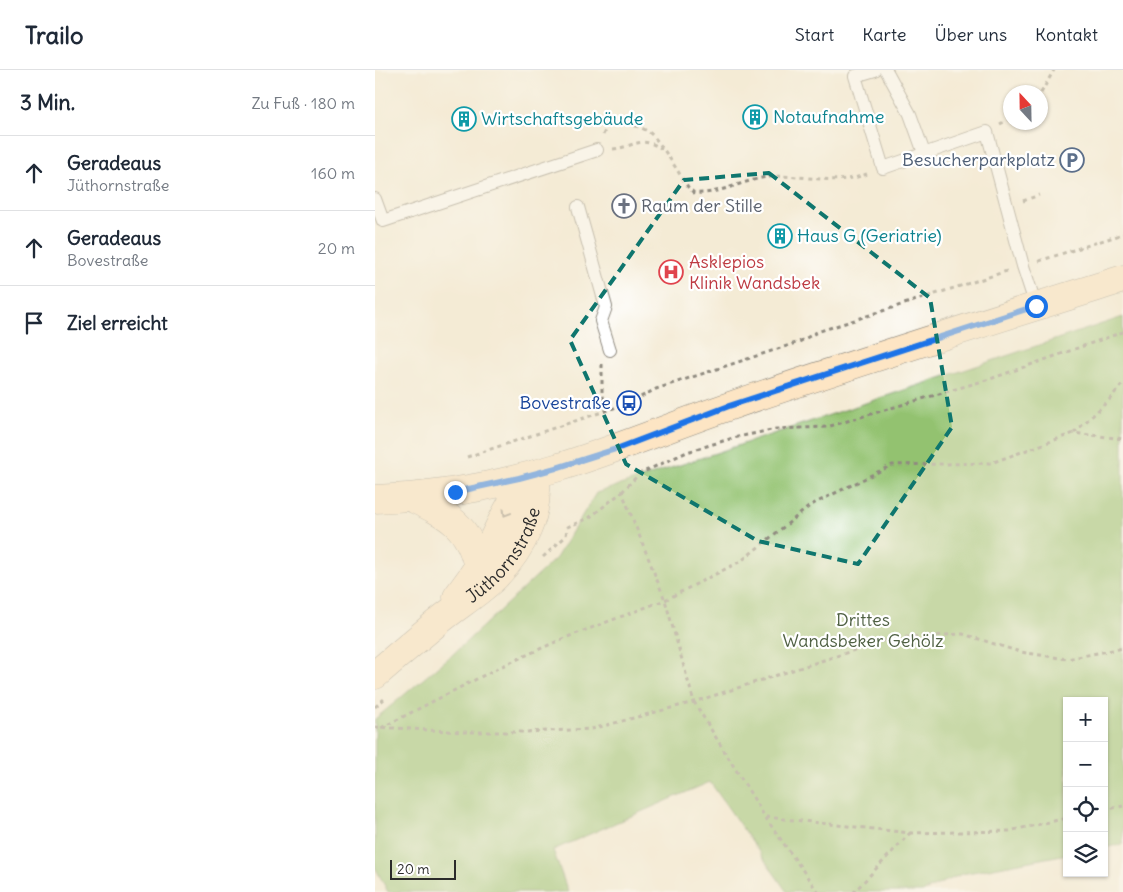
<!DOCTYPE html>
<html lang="de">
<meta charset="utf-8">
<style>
body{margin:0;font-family:Delius,sans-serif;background:#f6f6f7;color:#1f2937}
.controls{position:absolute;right:15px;bottom:15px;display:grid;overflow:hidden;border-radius:0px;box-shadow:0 1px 4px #0004}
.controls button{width:45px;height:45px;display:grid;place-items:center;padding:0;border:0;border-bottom:1px solid #e0e1e3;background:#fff;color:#1f2937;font:25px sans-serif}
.compass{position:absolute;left:628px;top:15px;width:45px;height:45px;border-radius:50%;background:#fff;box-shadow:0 1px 4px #0004;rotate:338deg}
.scale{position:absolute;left:15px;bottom:12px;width:66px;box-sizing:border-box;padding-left:5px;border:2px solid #2b2b2b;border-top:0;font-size:14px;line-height:18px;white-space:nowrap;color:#2b2b2b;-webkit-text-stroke:4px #fff;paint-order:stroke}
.stop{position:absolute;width:15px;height:15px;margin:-11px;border:4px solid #1a73e8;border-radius:50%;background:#fff}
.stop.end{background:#1a73e8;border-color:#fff;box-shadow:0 1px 5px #0008}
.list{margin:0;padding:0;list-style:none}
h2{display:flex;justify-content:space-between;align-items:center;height:65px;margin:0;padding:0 20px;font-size:21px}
h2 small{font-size:16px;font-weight:400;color:#747a83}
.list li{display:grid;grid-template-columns:32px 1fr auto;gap:15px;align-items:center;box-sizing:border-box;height:75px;padding:0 20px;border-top:1px solid #e0e1e3}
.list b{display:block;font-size:19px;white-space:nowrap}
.list p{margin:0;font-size:16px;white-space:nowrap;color:#747a83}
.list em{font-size:16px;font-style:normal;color:#747a83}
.icon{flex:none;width:28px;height:28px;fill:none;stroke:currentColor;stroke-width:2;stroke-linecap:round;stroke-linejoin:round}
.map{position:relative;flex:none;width:748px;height:822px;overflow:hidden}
header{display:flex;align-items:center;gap:30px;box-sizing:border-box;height:70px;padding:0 25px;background:#fff;border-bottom:1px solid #e0e1e3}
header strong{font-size:24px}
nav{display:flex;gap:28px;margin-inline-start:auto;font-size:18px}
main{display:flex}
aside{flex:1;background:#fff}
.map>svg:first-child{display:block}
.green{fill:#93c270;stroke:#5f764e}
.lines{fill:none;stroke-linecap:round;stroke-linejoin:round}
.lane-casing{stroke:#908b80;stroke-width:14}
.secondary-casing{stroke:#908b80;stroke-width:29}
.path{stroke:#908b80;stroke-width:3;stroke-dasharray:4 4;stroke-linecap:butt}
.lane{stroke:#fff;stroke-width:12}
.secondary{stroke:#fde5c4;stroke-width:28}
.oneway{stroke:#948878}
.route{stroke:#1a73e8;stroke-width:6}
.marked{fill:none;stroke:#0f766e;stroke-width:4;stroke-dasharray:10 6;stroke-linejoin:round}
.labels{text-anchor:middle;stroke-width:4.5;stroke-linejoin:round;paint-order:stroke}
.culture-label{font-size:18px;fill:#0d838f;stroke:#fff;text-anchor:start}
.service-label{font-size:18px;fill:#4e5e75;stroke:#fff;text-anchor:end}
.worship-label{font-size:18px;fill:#5b616d;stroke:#fff;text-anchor:start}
.health-label{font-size:18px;fill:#be3a42;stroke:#fff;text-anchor:start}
.transit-label{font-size:18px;fill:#164399;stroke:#fff;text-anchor:end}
.street-label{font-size:18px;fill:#2b2b2b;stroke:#fff}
.park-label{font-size:18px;fill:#4f6043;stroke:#fff}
</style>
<header>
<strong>Trailo</strong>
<nav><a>Start</a><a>Karte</a><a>Über uns</a><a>Kontakt</a></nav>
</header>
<main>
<aside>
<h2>3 Min.<small>Zu Fuß · 180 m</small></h2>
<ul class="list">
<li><svg class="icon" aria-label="ahead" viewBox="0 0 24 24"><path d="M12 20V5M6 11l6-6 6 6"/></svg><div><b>Geradeaus</b><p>Jüthornstraße</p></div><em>160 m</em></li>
<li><svg class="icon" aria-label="ahead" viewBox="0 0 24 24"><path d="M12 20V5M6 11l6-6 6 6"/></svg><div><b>Geradeaus</b><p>Bovestraße</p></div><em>20 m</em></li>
<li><svg class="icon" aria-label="arrive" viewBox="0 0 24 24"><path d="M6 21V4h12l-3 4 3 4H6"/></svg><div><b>Ziel erreicht</b></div></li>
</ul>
</aside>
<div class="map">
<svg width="748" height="822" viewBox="0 0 748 822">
<rect width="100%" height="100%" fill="#fff"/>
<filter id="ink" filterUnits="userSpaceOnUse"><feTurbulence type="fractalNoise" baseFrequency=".02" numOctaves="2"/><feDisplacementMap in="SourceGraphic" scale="10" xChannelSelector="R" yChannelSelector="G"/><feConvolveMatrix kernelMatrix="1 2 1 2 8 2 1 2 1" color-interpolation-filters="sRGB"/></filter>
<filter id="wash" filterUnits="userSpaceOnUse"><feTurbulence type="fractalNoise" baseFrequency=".0096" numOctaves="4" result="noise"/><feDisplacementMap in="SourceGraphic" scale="20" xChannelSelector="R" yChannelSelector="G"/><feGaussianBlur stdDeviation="1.12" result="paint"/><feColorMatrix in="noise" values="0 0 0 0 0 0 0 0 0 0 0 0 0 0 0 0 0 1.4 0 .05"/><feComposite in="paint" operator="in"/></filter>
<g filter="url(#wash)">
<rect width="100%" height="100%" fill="#f4ebd5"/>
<polygon class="green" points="748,247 748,774 729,778 729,631 692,631 692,784 587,804 547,822 412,822 335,712 178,780 193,822 13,822 0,797 0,649 77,585 181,488 221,423"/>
</g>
<g filter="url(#ink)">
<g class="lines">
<g class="lane-casing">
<g id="lane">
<polyline points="500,0 480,6 508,98 612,62 648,196 661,236"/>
<polyline points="511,0 535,44 549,83"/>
<polyline points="0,129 8,151 222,80"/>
<polyline points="203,137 231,237 226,251 235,280"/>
</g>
</g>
<g class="secondary-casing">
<g id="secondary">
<path d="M37,428C73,445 94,455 103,497"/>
<path d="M0,429C62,427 122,416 181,398C240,380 297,356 355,336C485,291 617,250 748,209"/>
<path d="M82,527C91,515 100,502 108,489C124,460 135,426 160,404"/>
<path id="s1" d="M0,605C21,587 42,569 64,551C82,536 104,523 121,506C147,479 166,443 160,404"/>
</g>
</g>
<g class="path">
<polyline points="666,23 679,0"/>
<polyline points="625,54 636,48"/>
<path d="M228,65L233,53C247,53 263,54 275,63C285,71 305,105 313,117L319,123C344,125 368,110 393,107C428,103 458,117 492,104"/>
<path d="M238,79C259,77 266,65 287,79"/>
<polyline points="648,131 664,125"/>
<polyline points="664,191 748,164"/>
<polyline points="227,294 227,323 232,340"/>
<polyline points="699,363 734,330 748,313"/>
<polyline points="92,387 254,333 281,319 424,272 442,262 632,201"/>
<polyline points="247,422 264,404 312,382 358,368 401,359 452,357 618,308 748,262"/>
<polyline points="168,487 191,466 192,457 214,448 247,422 290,530 319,632 390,747 443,822"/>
<polyline points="0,637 9,629"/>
<polyline points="0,657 89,662 151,662 217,659 319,632 517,568 588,564 645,582 692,589 748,578"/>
<polyline points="6,658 123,598 187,569 290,530 366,491 436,435 517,395 616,393 699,363 748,369"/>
<polyline points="729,740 748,736"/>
<polyline points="391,747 535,763 479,822"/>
<polyline points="535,763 634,761 692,748"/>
</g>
<use href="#lane" class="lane"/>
<use href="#secondary" class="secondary"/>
</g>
<defs><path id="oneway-chevron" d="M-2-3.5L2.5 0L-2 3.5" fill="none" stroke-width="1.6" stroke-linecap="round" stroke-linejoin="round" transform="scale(1.25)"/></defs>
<use class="oneway" href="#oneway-chevron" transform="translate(131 443) rotate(121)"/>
</g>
<g class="lines" filter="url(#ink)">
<polyline class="route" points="80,422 144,408 181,398 244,378 354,336 661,236"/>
</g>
<path d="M0 0H748V822H0ZM394,103L555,228L577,357L483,494L383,471L251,394L195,270L309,110Z" fill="#f4ebd5" fill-opacity=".55" fill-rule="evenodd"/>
<path class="marked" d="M394,103L555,228L577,357L483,494L383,471L251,394L195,270L309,110Z"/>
<defs>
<g id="building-ring" transform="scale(1.25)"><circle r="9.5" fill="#fff" stroke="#0f9aa8" stroke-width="1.5"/><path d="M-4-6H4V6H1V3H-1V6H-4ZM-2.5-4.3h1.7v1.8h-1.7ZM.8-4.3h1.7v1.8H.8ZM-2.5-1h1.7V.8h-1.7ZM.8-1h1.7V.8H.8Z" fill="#0f9aa8"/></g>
<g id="parking-ring" transform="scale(1.25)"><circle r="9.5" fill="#fff" stroke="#5c6f8a" stroke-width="1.5"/><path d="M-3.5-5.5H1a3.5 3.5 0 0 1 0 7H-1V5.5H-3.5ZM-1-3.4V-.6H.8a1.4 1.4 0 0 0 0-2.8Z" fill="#5c6f8a"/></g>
<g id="church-ring" transform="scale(1.25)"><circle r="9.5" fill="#fff" stroke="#6b7280" stroke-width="1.5"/><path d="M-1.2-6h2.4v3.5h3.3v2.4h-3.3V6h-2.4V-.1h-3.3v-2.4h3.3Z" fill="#6b7280"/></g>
<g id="hospital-ring" transform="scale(1.25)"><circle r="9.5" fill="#fff" stroke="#e0444e" stroke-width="1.5"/><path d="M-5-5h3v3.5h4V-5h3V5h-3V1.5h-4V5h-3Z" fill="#e0444e"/></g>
<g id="bus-ring" transform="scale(1.25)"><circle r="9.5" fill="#fff" stroke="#1a4fb4" stroke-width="1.5"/><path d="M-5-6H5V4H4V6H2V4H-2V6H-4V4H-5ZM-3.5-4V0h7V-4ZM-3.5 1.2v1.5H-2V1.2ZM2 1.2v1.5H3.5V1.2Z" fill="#1a4fb4"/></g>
</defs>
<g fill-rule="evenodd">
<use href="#building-ring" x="380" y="47"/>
<use href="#building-ring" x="89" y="49"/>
<use href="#parking-ring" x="697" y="90"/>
<use href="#church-ring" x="249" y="136"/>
<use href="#building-ring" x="405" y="166"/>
<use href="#hospital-ring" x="296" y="202"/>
<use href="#bus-ring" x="254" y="333"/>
</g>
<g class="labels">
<g class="culture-label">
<text x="398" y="53">Notaufnahme</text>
<text x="106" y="55">Wirtschaftsgebäude</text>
<text x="422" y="172">Haus G (Geriatrie)</text>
</g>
<g class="service-label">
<text x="680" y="96">Besucherparkplatz</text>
</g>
<g class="worship-label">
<text x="266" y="142">Raum der Stille</text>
</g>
<g class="health-label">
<text x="314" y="198">Asklepios<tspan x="314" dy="21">Klinik Wandsbek</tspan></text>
</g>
<g class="transit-label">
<text x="236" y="339">Bovestraße</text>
</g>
<g class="street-label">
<text dy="6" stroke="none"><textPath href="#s1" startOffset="178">Jüthornstraße</textPath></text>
</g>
<g class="park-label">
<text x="488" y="556">Drittes<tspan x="488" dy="21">Wandsbeker Gehölz</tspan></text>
</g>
</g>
</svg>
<div class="controls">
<button>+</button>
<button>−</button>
<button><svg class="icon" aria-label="locate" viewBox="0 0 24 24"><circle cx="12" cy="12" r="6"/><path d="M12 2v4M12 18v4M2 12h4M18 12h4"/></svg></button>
<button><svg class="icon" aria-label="layers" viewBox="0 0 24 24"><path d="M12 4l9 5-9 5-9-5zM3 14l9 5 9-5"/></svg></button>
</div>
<svg class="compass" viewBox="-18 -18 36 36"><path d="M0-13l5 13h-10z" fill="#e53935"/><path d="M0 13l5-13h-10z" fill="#747a83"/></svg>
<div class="scale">20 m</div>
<div class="stop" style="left:661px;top:236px"></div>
<div class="stop end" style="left:80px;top:422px"></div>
</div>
</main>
